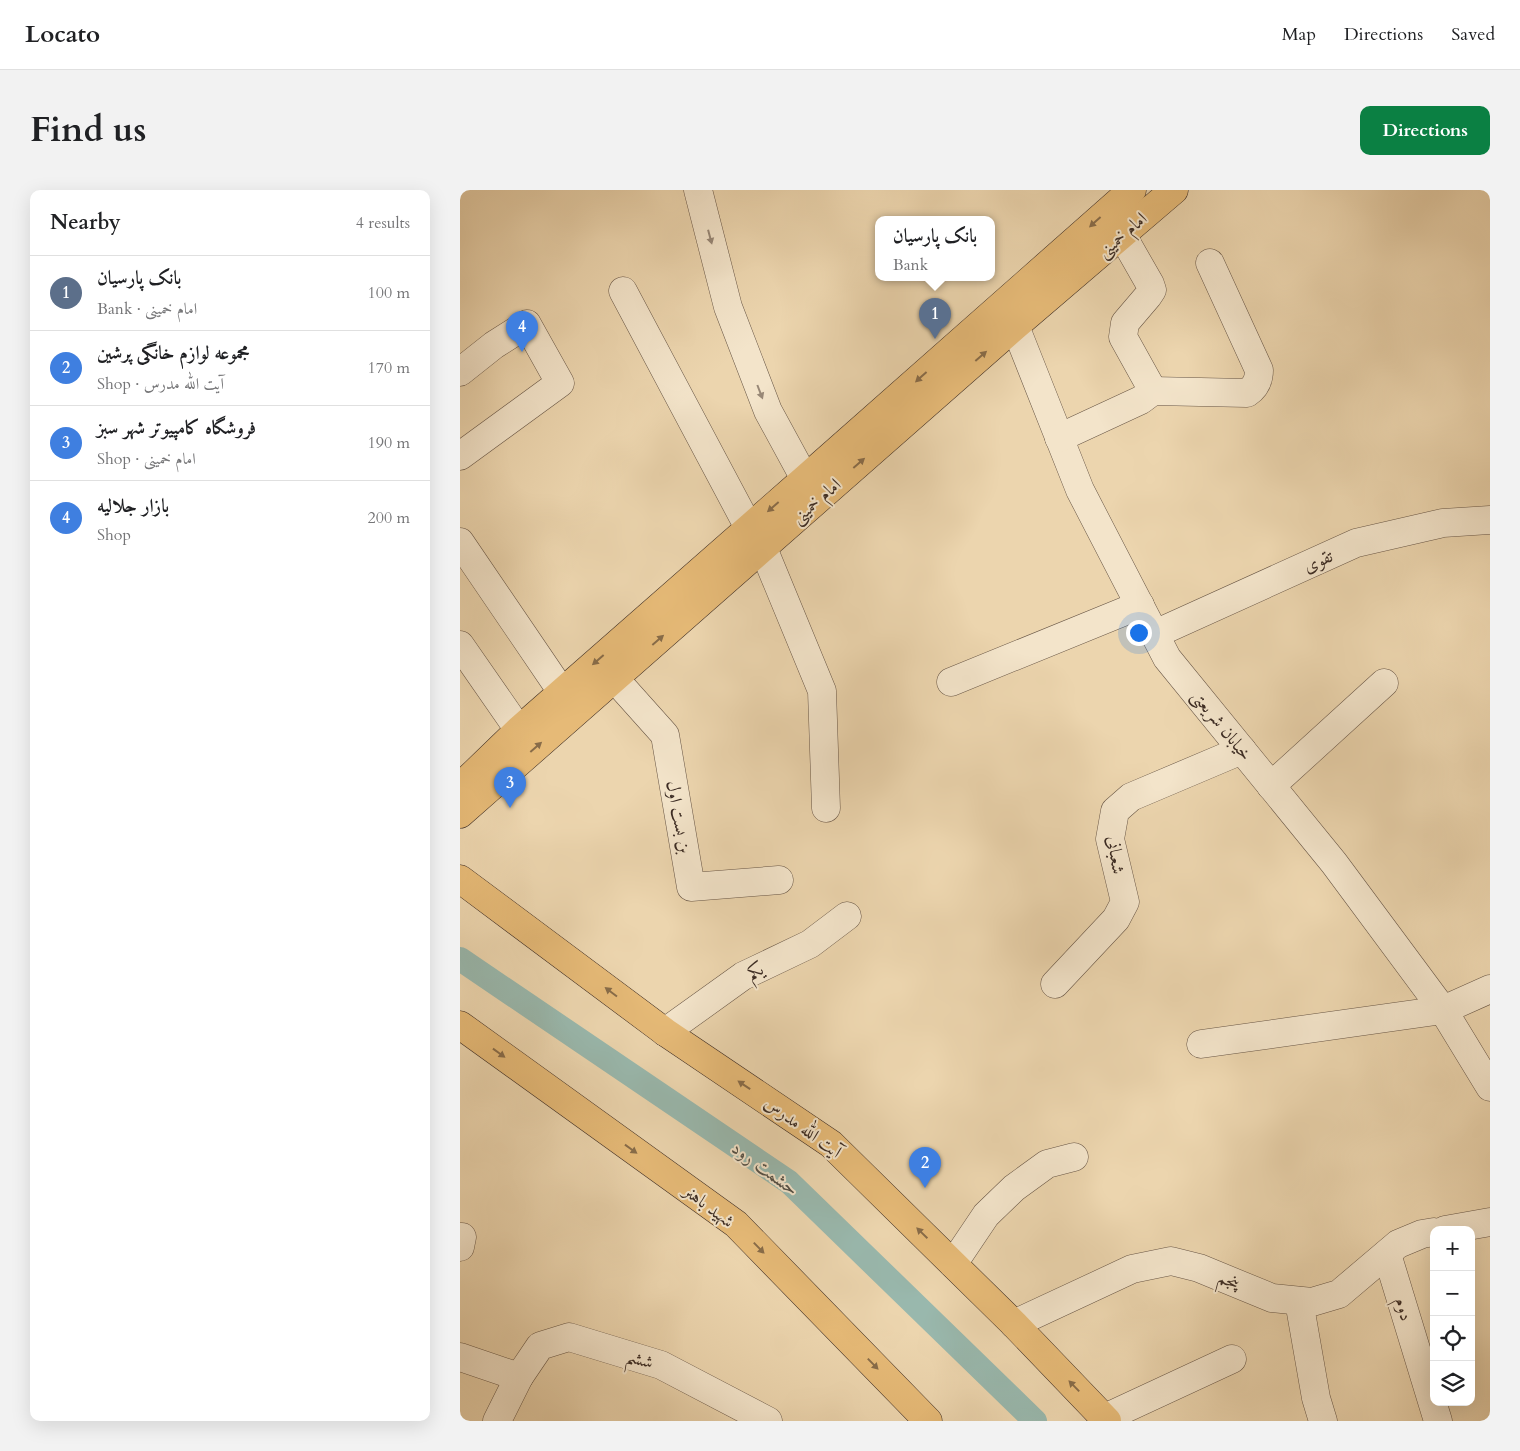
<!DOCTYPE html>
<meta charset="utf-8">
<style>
body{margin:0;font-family:Cardo,Amiri,serif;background:#f2f2f2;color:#202124}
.controls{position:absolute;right:15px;bottom:15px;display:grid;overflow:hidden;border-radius:10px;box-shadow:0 5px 20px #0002}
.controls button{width:45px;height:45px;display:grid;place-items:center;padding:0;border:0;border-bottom:1px solid #e0e0e0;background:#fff;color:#202124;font:25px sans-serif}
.you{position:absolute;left:678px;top:442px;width:18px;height:18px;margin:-12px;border:4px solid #fff;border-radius:50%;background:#1a73e8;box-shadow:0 0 0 8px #1a73e833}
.badge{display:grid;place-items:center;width:32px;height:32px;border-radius:50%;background:#0b8043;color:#fff;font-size:16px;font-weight:700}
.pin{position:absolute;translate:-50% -41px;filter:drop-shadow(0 1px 2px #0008)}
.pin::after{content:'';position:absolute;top:26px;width:18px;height:15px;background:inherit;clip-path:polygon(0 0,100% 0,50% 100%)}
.popup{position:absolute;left:415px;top:26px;width:120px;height:65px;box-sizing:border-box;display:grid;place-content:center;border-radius:10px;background:#fff;filter:drop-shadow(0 1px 4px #0005);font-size:16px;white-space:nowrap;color:#757577}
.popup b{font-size:19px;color:#202124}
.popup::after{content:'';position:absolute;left:50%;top:100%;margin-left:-10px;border:10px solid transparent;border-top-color:#fff}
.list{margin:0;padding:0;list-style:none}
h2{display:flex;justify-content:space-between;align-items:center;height:65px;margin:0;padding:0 20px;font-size:21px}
h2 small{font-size:16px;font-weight:400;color:#757577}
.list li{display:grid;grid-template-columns:32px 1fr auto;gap:15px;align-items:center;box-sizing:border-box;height:75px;padding:0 20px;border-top:1px solid #e0e0e0}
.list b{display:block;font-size:19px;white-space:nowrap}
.list p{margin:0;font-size:16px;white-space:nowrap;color:#757577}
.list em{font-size:16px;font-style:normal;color:#757577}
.icon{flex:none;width:28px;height:28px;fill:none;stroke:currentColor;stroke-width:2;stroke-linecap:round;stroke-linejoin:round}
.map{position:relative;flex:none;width:1030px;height:1231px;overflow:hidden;border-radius:10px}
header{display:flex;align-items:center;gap:30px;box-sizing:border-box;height:70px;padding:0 25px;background:#fff;border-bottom:1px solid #e0e0e0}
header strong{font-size:24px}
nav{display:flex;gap:28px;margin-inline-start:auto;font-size:18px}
.intro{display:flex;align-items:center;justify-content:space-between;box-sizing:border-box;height:120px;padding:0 30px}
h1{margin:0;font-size:35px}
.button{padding:12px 22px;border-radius:10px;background:#0b8043;color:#fff;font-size:18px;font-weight:700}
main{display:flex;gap:30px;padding:0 30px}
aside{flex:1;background:#fff;border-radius:10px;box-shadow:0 5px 20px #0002}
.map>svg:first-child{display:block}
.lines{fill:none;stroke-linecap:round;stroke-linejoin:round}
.canal{stroke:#99b8ad;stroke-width:24}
.minor-casing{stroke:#685646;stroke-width:29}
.major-casing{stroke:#3c2c24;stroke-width:29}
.minor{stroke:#f3e4ca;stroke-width:28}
.major{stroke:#e6ba77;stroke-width:28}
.oneway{fill:#886c49}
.oneway2{fill:#988877}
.labels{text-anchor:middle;stroke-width:4;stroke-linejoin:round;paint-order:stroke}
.street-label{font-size:18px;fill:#3c2c24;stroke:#f3e4ca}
.water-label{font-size:19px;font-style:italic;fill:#534f46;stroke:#f3e4ca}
</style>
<header>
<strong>Locato</strong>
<nav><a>Map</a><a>Directions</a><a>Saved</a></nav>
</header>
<div class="intro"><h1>Find us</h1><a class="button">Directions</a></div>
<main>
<aside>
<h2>Nearby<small>4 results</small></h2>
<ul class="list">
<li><span class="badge" style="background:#5c6f8a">1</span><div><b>بانک پارسیان</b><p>Bank · امام خمینی</p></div><em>100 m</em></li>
<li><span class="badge" style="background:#3f7fe0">2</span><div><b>مجموعه لوازم خانگی پرشین</b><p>Shop · آیت الله مدرس</p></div><em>170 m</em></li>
<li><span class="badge" style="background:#3f7fe0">3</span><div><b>فروشگاه کامپیوتر شهر سبز</b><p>Shop · امام خمینی</p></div><em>190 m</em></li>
<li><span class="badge" style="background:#3f7fe0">4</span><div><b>بازار جلالیه</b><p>Shop</p></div><em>200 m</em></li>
</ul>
</aside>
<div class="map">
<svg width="1030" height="1231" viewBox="0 0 1030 1231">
<rect width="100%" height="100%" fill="#ecd5ae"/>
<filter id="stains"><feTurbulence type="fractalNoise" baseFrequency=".004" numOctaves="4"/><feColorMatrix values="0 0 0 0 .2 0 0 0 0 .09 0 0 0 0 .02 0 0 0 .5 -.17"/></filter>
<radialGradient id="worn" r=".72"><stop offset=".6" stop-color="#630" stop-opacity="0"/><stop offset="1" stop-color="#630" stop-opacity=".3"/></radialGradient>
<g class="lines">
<polyline class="canal" points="0,769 329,992 575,1231"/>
<g class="minor-casing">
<g id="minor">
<polyline points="238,0 268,117 308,221 345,289"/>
<polyline points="662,45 690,94 692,100 688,106 665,133 663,147 693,201"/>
<polyline points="163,101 289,338"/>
<polyline points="555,136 620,300 707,468 874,673 983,820 1030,897"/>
<polyline points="0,182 34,155 67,134 100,193 0,266"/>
<path d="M599,248L681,210L693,201L787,203C796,197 799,190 799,180L750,73"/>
<polyline points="0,352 102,502"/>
<polyline points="303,358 362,501 366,618"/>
<polyline points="695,444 896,353 983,333 1030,330"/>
<polyline points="0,455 59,540"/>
<polyline points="154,488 205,545 231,697 319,690"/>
<polyline points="491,492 680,415"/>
<polyline points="811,596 924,493"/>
<polyline points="595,794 656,729 665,712 650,649 655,621 671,607 782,560"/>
<polyline points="205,842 283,786 350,754 387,726"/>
<polyline points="741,854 983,820 1030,799"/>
<polyline points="985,1040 1030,1032"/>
<polyline points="0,1057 2,1047"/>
<polyline points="927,1064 978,1231"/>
<polyline points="493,1074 526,1025 554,998 587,974 614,967"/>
<polyline points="839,1111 856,1208 863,1231"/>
<polyline points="554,1134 672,1079 711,1071 739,1078 812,1108 852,1112 879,1104 938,1054 962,1044 974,1042"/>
<polyline points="0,1167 59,1187 37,1231"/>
<polyline points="59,1187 80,1156 109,1147 201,1175 308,1231"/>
<polyline points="645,1228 772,1169"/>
</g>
</g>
<g class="major-casing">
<g id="major">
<polyline points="0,597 59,540 345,289 672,0"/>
<polyline points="0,624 555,136 714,0"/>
<polyline points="0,689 205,842 371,954 554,1134 647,1231"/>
<polyline points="0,835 276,1034 468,1231"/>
</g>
</g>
<use href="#minor" class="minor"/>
<use href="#major" class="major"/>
</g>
<defs><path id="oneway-solid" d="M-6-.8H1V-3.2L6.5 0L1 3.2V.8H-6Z" transform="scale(1.25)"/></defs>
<g class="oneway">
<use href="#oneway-solid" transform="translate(635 32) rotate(138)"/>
<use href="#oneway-solid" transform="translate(521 166) rotate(-41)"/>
<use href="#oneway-solid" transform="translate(461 187) rotate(138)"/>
<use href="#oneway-solid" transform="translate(399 273) rotate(-41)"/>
<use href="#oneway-solid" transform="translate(313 317) rotate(139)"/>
<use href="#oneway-solid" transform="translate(198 450) rotate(-41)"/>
<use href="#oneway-solid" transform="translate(138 470) rotate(139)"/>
<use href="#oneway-solid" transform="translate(76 557) rotate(-41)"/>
<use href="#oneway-solid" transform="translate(151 802) rotate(-143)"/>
<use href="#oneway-solid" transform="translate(39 863) rotate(36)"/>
<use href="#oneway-solid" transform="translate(284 895) rotate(-146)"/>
<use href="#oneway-solid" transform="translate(171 959) rotate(36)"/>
<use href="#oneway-solid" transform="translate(462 1043) rotate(-136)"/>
<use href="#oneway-solid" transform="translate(299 1058) rotate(46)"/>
<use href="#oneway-solid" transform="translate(413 1174) rotate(46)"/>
<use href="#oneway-solid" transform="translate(614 1196) rotate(-134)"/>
</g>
<g class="oneway2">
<use href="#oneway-solid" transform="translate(250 47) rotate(75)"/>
<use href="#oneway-solid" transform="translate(300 202) rotate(69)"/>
</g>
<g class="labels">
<g class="street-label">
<text transform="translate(662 45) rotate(-41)" y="6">امام خمینی</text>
<text transform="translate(356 311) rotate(-41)" y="6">امام خمینی</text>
<text transform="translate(858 371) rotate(-25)" y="6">تقوی</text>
<text transform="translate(762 535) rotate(51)" y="6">خیابان شریعتی</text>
<text transform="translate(219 627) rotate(80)" y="6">بن بست اول</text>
<text transform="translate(656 665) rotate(82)" y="6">شعبانی</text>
<text transform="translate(295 781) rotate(-26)" y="6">یکم</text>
<text transform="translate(343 937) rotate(36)" y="6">آیت الله مدرس</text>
<text transform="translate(249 1016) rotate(37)" y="6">شهید باهنر</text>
<text transform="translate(769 1090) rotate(22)" y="6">پنجم</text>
<text transform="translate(944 1119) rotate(73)" y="6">دوم</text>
<text transform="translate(180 1169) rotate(17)" y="6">ششم</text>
</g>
<g class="water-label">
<text transform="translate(306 978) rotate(36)" y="7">حشمت رود</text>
</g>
</g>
<rect width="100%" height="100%" filter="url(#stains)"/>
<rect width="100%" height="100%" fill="url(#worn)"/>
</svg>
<div class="controls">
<button>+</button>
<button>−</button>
<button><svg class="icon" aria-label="locate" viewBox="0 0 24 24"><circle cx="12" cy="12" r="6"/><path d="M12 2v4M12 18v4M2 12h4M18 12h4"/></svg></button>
<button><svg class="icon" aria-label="layers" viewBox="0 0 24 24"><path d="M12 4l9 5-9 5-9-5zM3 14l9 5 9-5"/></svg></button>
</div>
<div class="you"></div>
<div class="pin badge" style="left:475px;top:149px;background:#5c6f8a">1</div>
<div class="popup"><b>بانک پارسیان</b>Bank</div>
<div class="pin badge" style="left:465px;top:998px;background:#3f7fe0">2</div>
<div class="pin badge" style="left:50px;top:618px;background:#3f7fe0">3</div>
<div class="pin badge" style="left:62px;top:162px;background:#3f7fe0">4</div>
</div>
</main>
